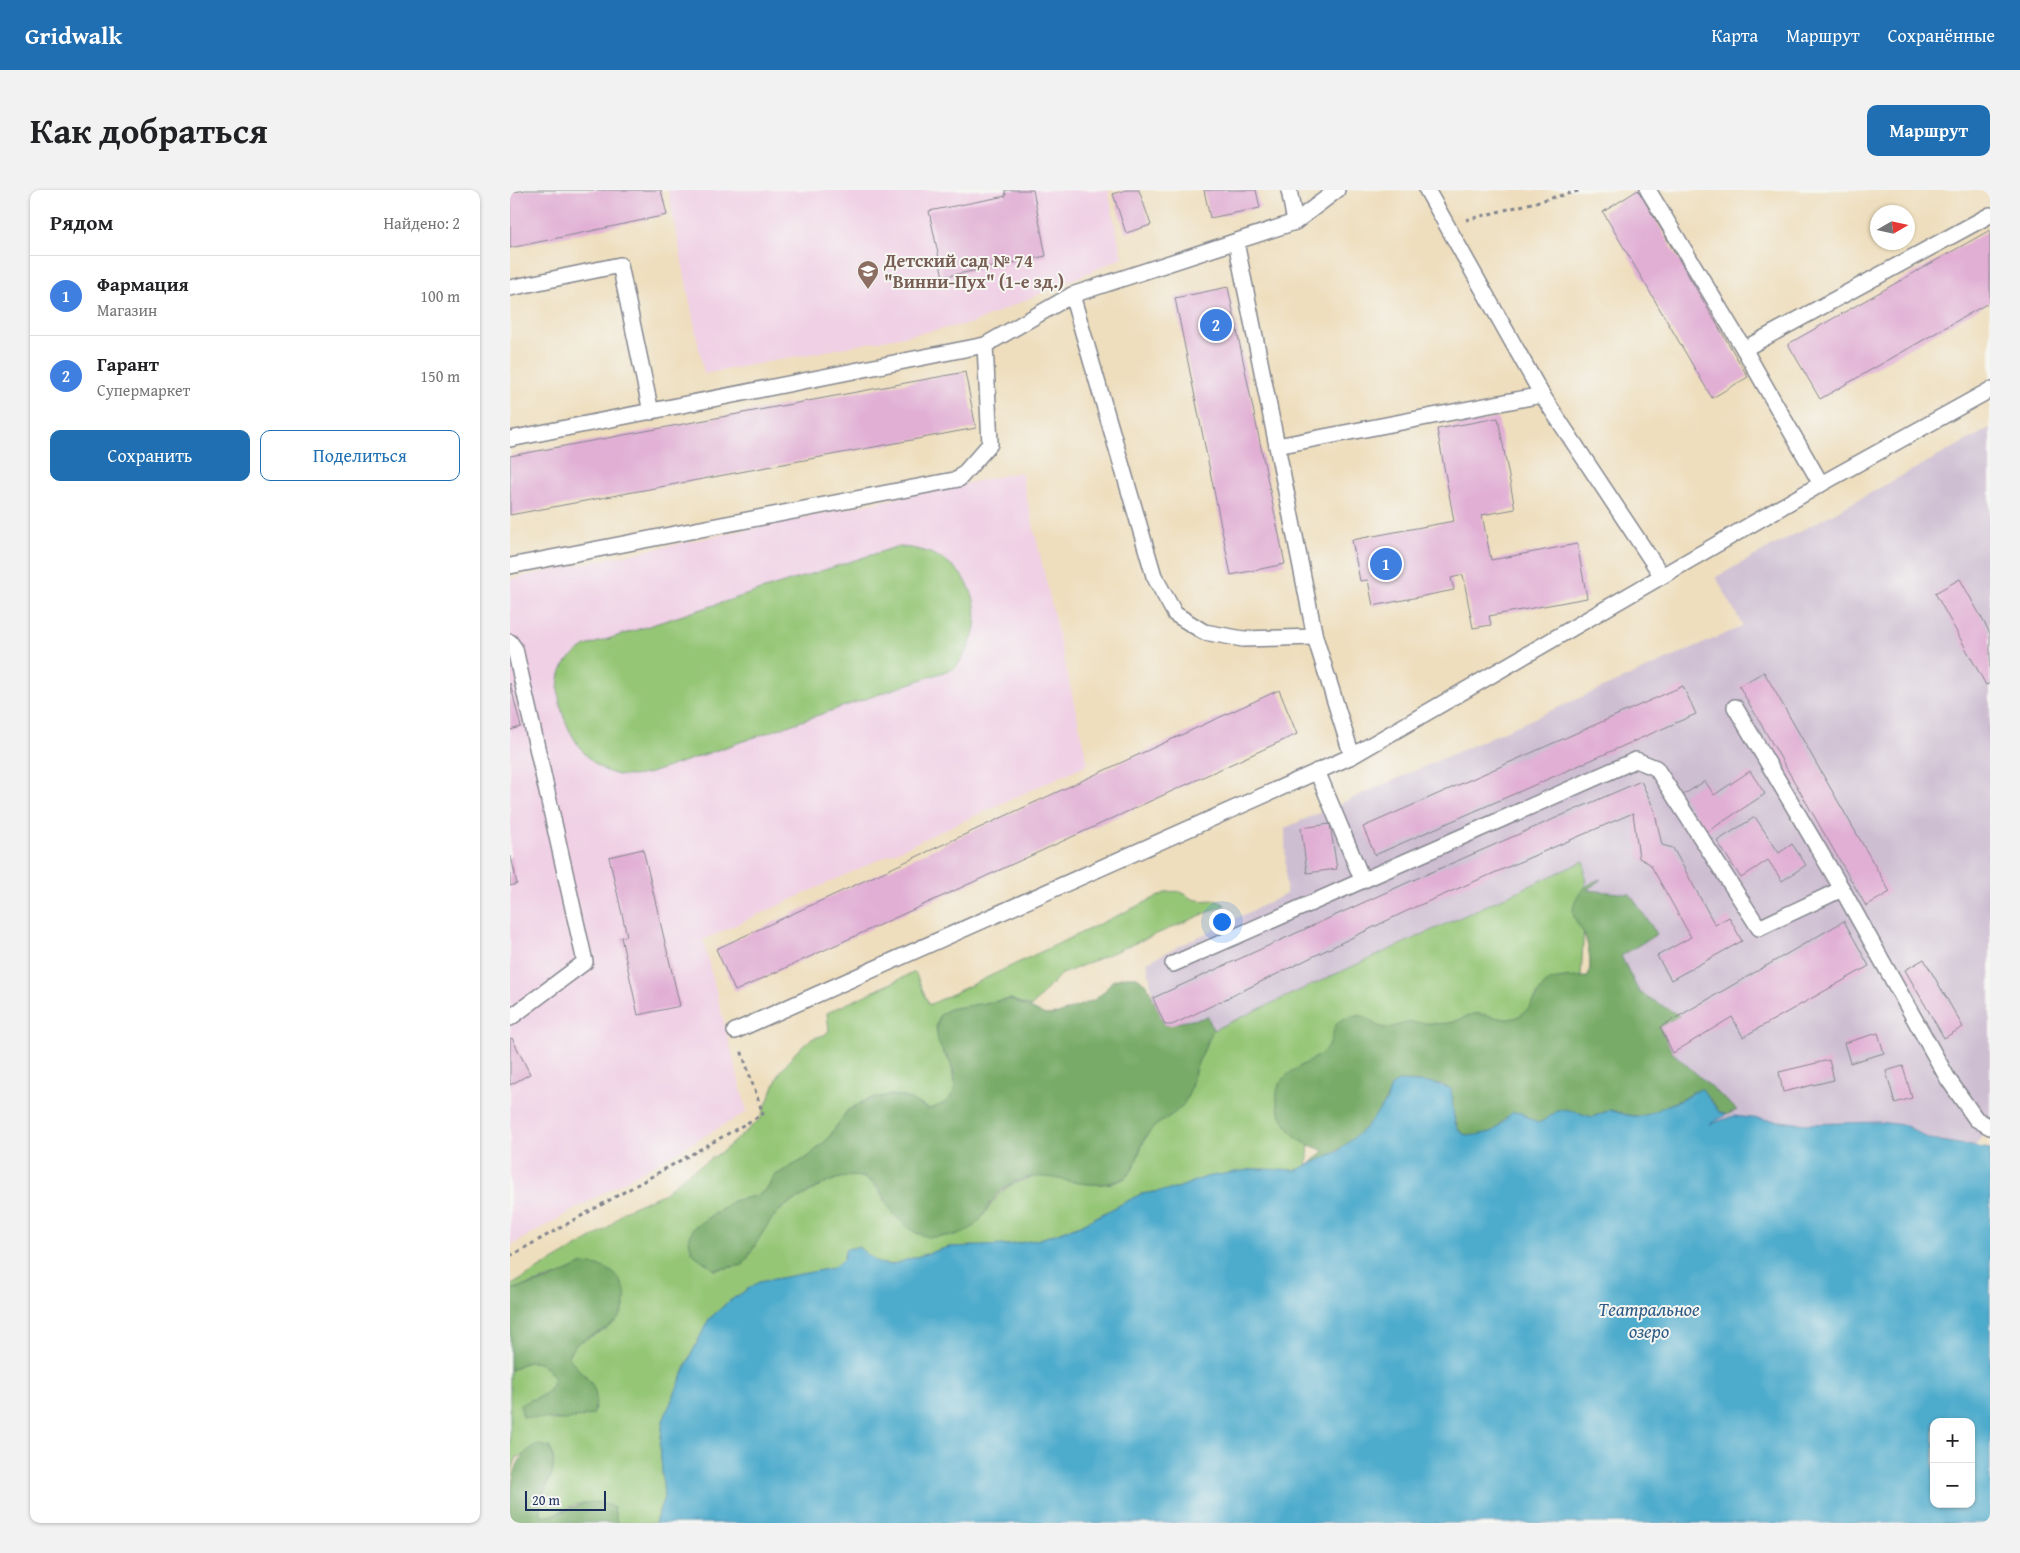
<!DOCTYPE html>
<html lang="ru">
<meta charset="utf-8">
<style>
body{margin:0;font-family:"Gentium Book Plus",serif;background:#f2f2f2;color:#202124}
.controls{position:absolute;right:15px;bottom:15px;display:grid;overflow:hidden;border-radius:10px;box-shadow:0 1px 4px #0004}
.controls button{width:45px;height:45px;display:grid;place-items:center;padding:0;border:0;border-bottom:1px solid #e0e0e0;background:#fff;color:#202124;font:25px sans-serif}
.compass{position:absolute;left:1360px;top:15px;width:45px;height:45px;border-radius:50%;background:#fff;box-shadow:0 1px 4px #0004;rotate:81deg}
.scale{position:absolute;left:15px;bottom:12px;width:81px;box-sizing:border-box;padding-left:5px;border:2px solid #1b2f5e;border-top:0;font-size:14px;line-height:18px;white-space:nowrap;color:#1b2f5e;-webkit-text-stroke:4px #f6f6f2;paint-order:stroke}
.you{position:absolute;left:711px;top:731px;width:18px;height:18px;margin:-12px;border:4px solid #fff;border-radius:50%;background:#1a73e8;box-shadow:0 0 0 8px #1a73e833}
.badge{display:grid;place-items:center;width:32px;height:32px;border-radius:50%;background:#1f6fb2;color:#fff;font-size:16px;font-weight:700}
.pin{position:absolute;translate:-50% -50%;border:2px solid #fff;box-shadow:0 1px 5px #0006}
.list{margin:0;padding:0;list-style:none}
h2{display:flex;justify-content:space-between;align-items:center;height:65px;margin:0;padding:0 20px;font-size:21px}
h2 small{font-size:16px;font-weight:400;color:#757577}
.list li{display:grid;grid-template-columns:32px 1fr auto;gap:15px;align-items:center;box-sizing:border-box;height:80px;padding:0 20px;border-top:1px solid #e0e0e0}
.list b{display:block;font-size:19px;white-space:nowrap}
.list p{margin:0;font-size:16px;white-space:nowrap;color:#757577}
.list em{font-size:16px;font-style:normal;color:#757577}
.actions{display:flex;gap:10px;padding:15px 20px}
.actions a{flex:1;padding:11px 0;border:1px solid #1f6fb2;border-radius:10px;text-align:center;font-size:18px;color:#1f6fb2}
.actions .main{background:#1f6fb2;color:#fff}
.map{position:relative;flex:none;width:1480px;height:1333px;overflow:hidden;border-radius:10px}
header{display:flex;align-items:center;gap:30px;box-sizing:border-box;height:70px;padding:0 25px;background:#1f6fb2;color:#fff}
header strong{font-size:24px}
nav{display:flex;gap:28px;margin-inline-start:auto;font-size:18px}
.intro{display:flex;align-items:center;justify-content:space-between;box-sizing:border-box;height:120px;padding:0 30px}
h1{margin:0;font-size:35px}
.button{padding:12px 22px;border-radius:10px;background:#1f6fb2;color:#fff;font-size:18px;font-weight:700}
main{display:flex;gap:30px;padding:0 30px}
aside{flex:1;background:#fff;border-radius:10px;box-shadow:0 1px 4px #0004}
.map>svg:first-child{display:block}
.built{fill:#f0d0e5}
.industrial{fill:#cebed2}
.green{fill:#95c676;stroke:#587a6a}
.forest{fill:#78ab67;stroke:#4a6d62}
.water{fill:#4eabcc;stroke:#346d95;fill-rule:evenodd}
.building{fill:#e1afd4}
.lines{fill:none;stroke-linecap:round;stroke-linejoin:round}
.lane-casing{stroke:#84868e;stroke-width:18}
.path{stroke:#84868e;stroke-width:3;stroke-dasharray:4 4;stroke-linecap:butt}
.lane{stroke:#fff;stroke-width:15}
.labels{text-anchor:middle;stroke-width:4;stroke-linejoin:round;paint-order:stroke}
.education-label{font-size:18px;font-weight:bold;fill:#785e54;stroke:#f6f6f2;text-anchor:start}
.water-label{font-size:19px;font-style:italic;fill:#2d5a84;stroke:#f6f6f2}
</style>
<header>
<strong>Gridwalk</strong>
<nav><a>Карта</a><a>Маршрут</a><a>Сохранённые</a></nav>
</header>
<div class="intro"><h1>Как добраться</h1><a class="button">Маршрут</a></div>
<main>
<aside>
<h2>Рядом<small>Найдено: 2</small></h2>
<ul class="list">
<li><span class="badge" style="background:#3f7fe0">1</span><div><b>Фармация</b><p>Магазин</p></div><em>100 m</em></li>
<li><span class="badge" style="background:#3f7fe0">2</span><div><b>Гарант</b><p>Супермаркет</p></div><em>150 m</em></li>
</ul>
<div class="actions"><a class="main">Сохранить</a><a>Поделиться</a></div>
</aside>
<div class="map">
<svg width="1480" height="1333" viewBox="0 0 1480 1333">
<rect width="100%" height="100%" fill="#f6f6f2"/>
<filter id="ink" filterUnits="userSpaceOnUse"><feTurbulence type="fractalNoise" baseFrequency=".02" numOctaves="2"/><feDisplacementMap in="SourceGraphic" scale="10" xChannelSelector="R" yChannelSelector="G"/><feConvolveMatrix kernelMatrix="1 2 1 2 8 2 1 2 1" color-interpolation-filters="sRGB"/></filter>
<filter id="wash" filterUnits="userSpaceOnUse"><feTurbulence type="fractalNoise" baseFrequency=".0096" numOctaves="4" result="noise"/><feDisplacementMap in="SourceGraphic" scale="20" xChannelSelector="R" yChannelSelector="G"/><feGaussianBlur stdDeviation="1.12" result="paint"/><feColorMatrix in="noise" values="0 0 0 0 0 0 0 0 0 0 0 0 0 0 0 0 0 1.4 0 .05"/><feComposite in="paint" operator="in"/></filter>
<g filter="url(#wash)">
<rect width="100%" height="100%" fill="#eedebd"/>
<g class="built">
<polygon points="158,0 598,0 612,68 463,133 194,184"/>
<polygon points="511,282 578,574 193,750 237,922 0,1056 0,389"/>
</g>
<polygon class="industrial" points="1480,238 1480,930 1466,956 1419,949 1395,935 1359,932 1297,934 1224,926 1197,934 1226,919 1163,863 1150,837 1170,825 1129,802 1111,766 1146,745 1076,700 1074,671 703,840 697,827 655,835 643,808 637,772 776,704 775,638 1233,436 1206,387"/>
<g class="green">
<path d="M386,357C456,357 491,423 445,478L141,583C126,586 114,588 99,582C68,571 36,508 53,477C58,469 68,461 76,456Z"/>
<path d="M1074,671L1076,700L1067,858L804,898L797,977L787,980L744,979L696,987L665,999L631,1004L571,1035L530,1049L499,1055L439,1057L380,1075L368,1073L348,1057L336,1059L333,1070L323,1078L249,1092L218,1112L199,1129L182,1163L153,1231L150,1255L154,1307L145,1333H107L104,1318L66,1314L43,1325L32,1327C25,1296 53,1290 40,1257L7,1267L0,1285V1181C19,1168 30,1168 44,1187L42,1199L33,1206L20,1210L42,1231L83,1225L76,1186L65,1177L58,1165L67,1153L97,1139L51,1085L0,1100V1096L97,1039L114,1021L155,1003L174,986L213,961L250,929L270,882L286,862L301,849L314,845L319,841L317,823L405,782L419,815L657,702C678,699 674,708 687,710C698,712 705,707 715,715L550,785L521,817L500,809L439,819L429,826L426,838L433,863L441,873L445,898L441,909L431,916L419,919L395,907L382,905L358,909L337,921L317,950L298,967L264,986L258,998L248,1006L223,1011L193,1031L182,1063L205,1080L233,1075C244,1059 253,1037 267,1023C275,1015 286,1009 296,1004C324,987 359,971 375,1012L443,1045C482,1034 475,1005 508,992C517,989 529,985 538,985C556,987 572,995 590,994C628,994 623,970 636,947C643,933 660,928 670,917C681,906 682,889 687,875C692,863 698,852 703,840Z"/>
</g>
<g class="forest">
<path d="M1091,689L1077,700L1120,704L1147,744L1111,766L1129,802L1170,826L1150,837L1163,863L1227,920L1216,925L1209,922L1201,909L1183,901C1175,909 1166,911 1156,916C1131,929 1127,928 1100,920L1083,927C1073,926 1058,916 1048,921C1040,925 1036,931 1027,934L1011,923L996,927L985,940L981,942L964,946L955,945L948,939L942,919L943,909L933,894L897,891L881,896C871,936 831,960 797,977L814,961C806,957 793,954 787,948C771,933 756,902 777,885C789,875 804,871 815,860C828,848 817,831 840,827C860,822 857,832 871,837C878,840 889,834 897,833C912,831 927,836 942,832C949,831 955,826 963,824C976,822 991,832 1004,828C1025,821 1028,795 1040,791C1051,787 1066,787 1078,787C1082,774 1079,757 1074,744C1071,738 1066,733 1064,727C1059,709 1076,693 1091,689Z"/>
<path d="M614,787H627L637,795L655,835L698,827L703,840C698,852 692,863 687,875C682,888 681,906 671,917C661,928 644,933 636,946C622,970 631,991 591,994C556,997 531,974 496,997C470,1015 478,1042 437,1046C430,1046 422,1048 415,1046C398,1042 384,1026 376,1012C373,1007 372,1002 369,998C348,974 316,992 294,1005C285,1010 273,1016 266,1024C253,1039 244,1059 233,1075L205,1080L182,1063L179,1050L183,1038L223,1011L248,1005L258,998L264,986L298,967L317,950L337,921L358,909L382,905L395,907L419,919C444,913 450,898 441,874C438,867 432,862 429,854C426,844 426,836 429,826L439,819L500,809L535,825L548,824L584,810L594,802L602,791Z"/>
<path d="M73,1074C89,1075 104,1078 112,1094C116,1101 116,1104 115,1112C111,1139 87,1140 68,1153C64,1155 61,1161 58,1165C72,1190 94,1191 83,1225L56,1230L13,1227L10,1215C27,1206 40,1208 44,1187C30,1168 19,1168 0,1181V1100L39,1090Z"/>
<path d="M28,1255L40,1257C53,1290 24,1296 32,1327C59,1324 76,1302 104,1318L107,1333H0C0,1303 0,1265 28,1255Z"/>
</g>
<path class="water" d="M888,891L924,893L941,899C945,919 938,953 971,944C976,943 982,943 986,939C992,934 996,927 1003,922L1011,923L1027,933C1036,931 1040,925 1048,921C1058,916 1073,926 1083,927L1100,920C1128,929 1130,929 1156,916C1162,913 1169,912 1175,908C1181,904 1184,901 1192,899L1209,922L1216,925L1200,934L1224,926L1297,934L1368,932L1395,935L1419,949L1480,959V1333H145L154,1307L150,1255L153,1231L182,1163L199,1129L218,1112L249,1092L323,1078L333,1070L336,1059L348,1057L368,1073L380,1075L439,1057L499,1055L530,1049L571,1035L631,1004L665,999L696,987L744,979L787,980L827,962L854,939L876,912L881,896ZM1424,1232H1461V1314H1424Z"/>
<g id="blocks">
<g class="building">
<polygon points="15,0 151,0 157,25 0,58 0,3"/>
<polygon points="495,0 523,0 536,66 433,87 419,21 496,6"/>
<polygon points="616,0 629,0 641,35 616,43 603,4"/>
<polygon points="694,0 746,0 750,18 700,28"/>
<polygon points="1128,0 1238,187 1202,208 1093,22"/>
<polygon points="1480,40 1480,112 1310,209 1278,154"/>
<polygon points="718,97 775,374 721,385 665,108"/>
<polygon points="455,182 466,238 0,325 0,266"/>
<polygon points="988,228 1005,319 972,325 981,370 1067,354 1077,408 979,426 981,435 963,438 953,385 941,388 944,400 863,416 858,390 850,391 842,350 944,331 927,239"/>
<polygon points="1450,389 1480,443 1480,493 1476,495 1425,403"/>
<polygon points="1254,482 1380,702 1356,716 1229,496"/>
<polygon points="0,493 11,537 0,540"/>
<polygon points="1173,496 1186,524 865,665 853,637"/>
<polygon points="769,500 787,544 225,801 206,759"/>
<polygon points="1240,581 1255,604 1197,642 1173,605 1195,591 1204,605"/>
<polygon points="1131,591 1144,619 1152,655 1163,658 1205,735 1219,727 1232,751 1161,790 1147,766 1181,747 1140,674 1129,668 1123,623 903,718 662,835 655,835 643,808 901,691"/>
<polygon points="1245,627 1269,663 1282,654 1296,675 1272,691 1258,670 1231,688 1207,651"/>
<polygon points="820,634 827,679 797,683 791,638"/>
<polygon points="133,659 170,816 128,825 111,747 117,746 99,667"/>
<polygon points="1,666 7,694 0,696 0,667"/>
<polygon points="1334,731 1359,776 1233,847 1222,827 1163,863 1150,837"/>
<polygon points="1414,769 1453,837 1434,848 1395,780"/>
<polygon points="1368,843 1374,863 1340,873 1334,853"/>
<polygon points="2,848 20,884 0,895 0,849"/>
<polygon points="1319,870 1324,890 1273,902 1269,882"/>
<polygon points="1393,876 1402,908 1385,913 1376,881"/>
</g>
</g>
</g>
<g filter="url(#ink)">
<use href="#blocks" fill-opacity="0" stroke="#84868e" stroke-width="1"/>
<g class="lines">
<g class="lane-casing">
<g id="lane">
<polyline points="779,0 785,32"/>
<polyline points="917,0 1032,205 1152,386 1311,294 1480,200"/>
<polyline points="1138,0 1234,159 1480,25"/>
<polyline points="726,52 767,256 1032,205"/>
<polyline points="0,98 110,75 141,222"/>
<polyline points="562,105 644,386 665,424 694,442 733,449 805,447"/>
<polyline points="1234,159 1311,294"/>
<polyline points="0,249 475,155 562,105 785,32 827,0"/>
<polyline points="0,376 449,289 480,254 475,155"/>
<polyline points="0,452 5,459 75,772 0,828"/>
<polyline points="1225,517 1332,699 1438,889 1466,929 1480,937"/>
<polyline points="842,566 1152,386"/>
<polyline points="807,581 852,689"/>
<polyline points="663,774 1126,570 1146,578 1249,738 1332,699"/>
<polyline points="225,841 842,566 805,447 767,256"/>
</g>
</g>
<g class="path">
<polyline points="956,30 1072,0"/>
<polyline points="0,1066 253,924 231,860"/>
</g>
<use href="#lane" class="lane"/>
</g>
</g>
<defs>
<g id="school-pin" transform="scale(1.125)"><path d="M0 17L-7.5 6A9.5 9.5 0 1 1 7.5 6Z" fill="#8d6e63" stroke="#f6f6f2"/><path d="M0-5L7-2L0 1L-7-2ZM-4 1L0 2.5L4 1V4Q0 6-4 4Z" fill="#fff"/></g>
</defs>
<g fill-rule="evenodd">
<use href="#school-pin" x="358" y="81"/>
</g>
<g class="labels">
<g class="education-label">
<text x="374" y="77">Детский сад № 74<tspan x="374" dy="21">"Винни-Пух" (1-е зд.)</tspan></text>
</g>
<g class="water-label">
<text x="1139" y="1126">Театральное<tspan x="1139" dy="22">озеро</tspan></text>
</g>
</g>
</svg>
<div class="controls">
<button>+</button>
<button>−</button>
</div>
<svg class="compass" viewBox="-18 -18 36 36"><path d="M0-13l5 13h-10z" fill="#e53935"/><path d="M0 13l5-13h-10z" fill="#757577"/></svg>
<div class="scale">20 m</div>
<div class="you"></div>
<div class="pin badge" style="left:876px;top:374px;background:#3f7fe0">1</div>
<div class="pin badge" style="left:706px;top:135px;background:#3f7fe0">2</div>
</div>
</main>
